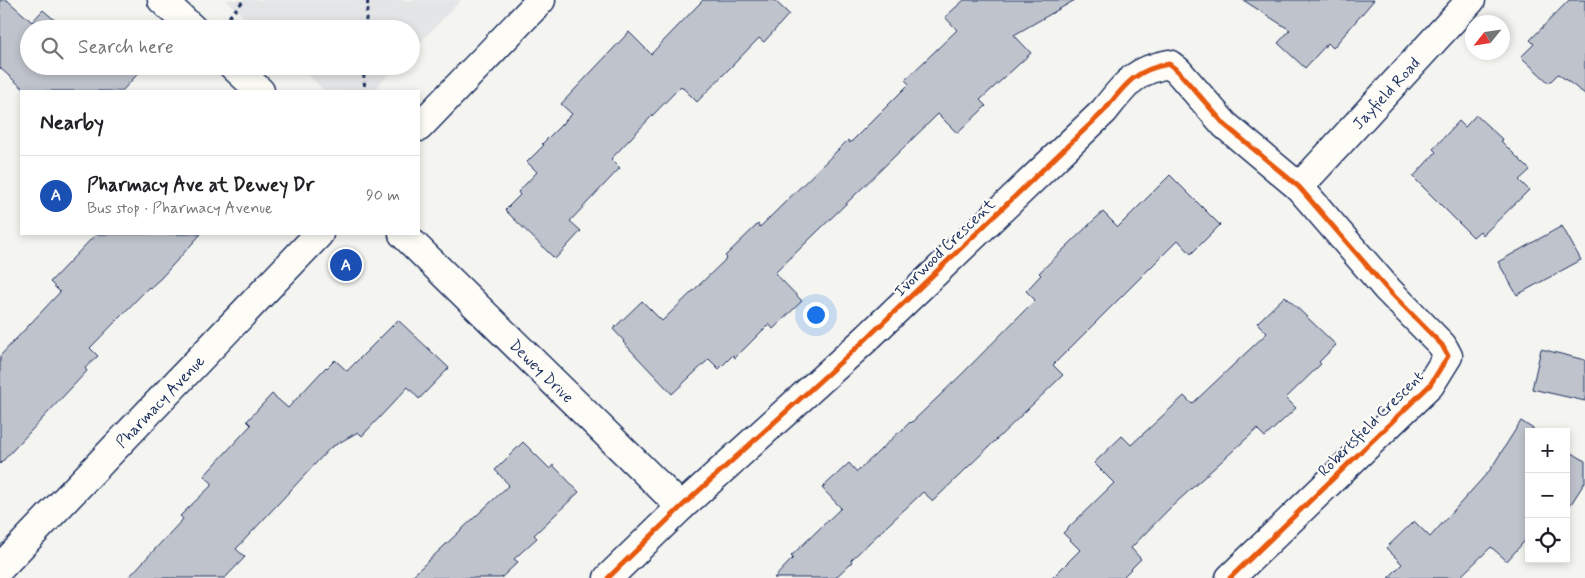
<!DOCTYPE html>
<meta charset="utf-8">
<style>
body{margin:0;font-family:Mynerve,sans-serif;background:#f2f2f2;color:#202124}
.controls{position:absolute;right:15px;bottom:15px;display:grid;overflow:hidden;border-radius:0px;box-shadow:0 2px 8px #0003}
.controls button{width:45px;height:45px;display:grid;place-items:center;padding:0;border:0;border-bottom:1px solid #e0e0e0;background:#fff;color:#202124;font:25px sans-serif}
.compass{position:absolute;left:1465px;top:15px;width:45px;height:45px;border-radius:50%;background:#fff;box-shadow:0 2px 8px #0003;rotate:240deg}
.you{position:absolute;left:815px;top:314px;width:18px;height:18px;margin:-12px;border:4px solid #fff;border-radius:50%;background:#1a73e8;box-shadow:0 0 0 8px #1a73e833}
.badge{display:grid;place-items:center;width:32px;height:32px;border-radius:50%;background:#c8321e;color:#fff;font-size:16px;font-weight:700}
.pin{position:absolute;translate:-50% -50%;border:2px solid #fff;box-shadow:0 1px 5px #0006}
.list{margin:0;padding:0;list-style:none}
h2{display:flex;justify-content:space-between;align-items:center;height:65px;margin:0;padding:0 20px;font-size:21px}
h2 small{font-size:16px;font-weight:400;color:#757577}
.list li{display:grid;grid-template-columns:32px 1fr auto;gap:15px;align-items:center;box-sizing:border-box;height:80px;padding:0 20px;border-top:1px solid #e0e0e0}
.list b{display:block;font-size:19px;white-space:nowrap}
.list p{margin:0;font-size:16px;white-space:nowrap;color:#757577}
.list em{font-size:16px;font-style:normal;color:#757577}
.icon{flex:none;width:28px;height:28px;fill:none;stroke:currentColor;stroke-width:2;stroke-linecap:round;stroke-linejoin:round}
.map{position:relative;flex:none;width:1585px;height:578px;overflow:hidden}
.search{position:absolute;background:#fff;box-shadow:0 2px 8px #0003;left:20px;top:20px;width:400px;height:55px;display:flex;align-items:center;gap:12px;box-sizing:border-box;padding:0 18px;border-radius:28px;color:#757577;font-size:19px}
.panel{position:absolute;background:#fff;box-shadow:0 2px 8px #0003;left:20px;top:90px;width:400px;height:145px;border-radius:0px}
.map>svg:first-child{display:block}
.built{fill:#e4e5e6}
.building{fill:#bfc3cc;stroke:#1b2f5e}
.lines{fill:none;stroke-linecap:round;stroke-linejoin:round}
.street-casing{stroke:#1b2f5e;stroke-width:31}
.secondary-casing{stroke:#1b2f5e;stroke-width:31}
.path{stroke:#1b2f5e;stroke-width:3;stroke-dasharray:4 4;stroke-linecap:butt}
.street{stroke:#fdfcf7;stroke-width:28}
.secondary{stroke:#fdfcf7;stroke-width:28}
.cycleway-casing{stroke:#fdfcf7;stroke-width:8}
.cycleway{stroke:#e8590c;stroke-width:5}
.labels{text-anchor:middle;stroke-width:4.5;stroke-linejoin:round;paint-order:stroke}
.street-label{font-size:16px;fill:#1b2f5e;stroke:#fdfcf7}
</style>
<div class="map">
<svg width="1585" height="578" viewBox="0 0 1585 578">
<rect width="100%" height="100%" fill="#f4f4f1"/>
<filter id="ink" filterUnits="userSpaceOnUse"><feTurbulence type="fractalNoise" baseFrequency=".02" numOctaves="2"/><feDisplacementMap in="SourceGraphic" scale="10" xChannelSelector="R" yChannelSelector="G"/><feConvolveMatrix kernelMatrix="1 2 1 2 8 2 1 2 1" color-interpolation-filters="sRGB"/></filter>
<g filter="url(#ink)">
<g class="built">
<polygon points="226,0 461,0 411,52 411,29 257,29"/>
<polygon points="298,66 397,66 373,91 325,91"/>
</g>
<g class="building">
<polygon points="0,0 7,0 32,22 43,10 65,29 29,29 29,66 145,66 122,91 26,91 0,68"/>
<polygon points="703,0 774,0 789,14 764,42 759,38 697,102 681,86 650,118 611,159 620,168 570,221 581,231 555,259 505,210 520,195 518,192 537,172 527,162 544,145 542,144 572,114 561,104 629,32 651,54"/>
<polygon points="964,0 1075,0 1014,35 1031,53 980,100 986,106 959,132 957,133 938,114 775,273 802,301 773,329 769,324 735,358 733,355 719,369 709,359 672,394 623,342 624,341 613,329 642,301 662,321 727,258 725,256 758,224 760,227 848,140 850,143 909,84 905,80 957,30 945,17"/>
<polygon points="1243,0 1374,0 1333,48 1328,43 1305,68 1278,43 1290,30"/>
<polygon points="1569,0 1585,0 1585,94 1558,74 1549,83 1521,57 1534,44 1530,40"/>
<polygon points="1476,115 1503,140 1501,141 1530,170 1519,180 1529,190 1483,235 1480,231 1473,237 1413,177 1436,152 1433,149 1459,121 1465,127"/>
<polygon points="1170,175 1220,225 1191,254 1178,240 1053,365 1063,375 933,501 923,492 851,560 852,562 835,578 774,578 793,558 791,556 841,508 822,488 849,463 857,472 899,432 900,432 910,422 911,423 962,374 1035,300 1026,291 1041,275 1039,273 1094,220 1103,212 1118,227"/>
<polygon points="1562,226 1581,260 1517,295 1498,262"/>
<polygon points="96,234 201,234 161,278 150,288 149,287 90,348 98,356 85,368 87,371 0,464 0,356 60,292 50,282"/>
<polygon points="1285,296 1336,345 1319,362 1321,364 1286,398 1296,408 1265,437 1257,429 1169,509 1131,548 1141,559 1122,578 1052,578 1080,550 1063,533 1114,483 1094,463 1122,436 1131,445 1184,396 1192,404 1267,333 1257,323"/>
<polygon points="398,320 449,368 419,399 408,387 362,436 358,432 330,448 236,549 245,557 225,578 128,578 183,519 180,516 213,484 204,476 251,425 247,421 272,394 288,408 326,367 327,368 335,360 347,371"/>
<polygon points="1541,349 1585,360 1585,401 1532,389"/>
<polygon points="1521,421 1538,432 1529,432 1529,536 1507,561 1491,547 1459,578 1388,578 1402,564 1386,548 1414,521 1430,537 1490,470"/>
<polygon points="523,442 550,469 553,465 579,492 534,535 537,538 514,559 518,562 501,578 410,578 509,485 495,470"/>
<polygon points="1566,449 1585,461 1585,482 1571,504 1566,502"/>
</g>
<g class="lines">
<g class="street-casing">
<g id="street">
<path id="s1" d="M1299,187L1471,0"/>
<path id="s2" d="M403,234L681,507"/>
<path d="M608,578L681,507L865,340L1104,111C1125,85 1134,70 1169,64L1178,71L1225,125L1299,187L1388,290L1442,345L1448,356L1430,385L1230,578"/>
</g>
</g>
<g class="secondary-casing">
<g id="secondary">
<polyline points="162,0 193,29"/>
<polyline points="233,66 260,91"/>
<polyline points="419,127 541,0"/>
<path id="s3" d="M0,568L319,234"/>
</g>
</g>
<g class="path">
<polyline points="229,17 244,0"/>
<polyline points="365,29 368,0"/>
<polyline points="363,66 365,91"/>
</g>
<use href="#street" class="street"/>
<use href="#secondary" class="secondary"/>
<g class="cycleway-casing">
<path id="cycleway" d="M608,578L681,507L865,340L1104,111C1125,85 1134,70 1169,64L1178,71L1225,125L1299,187L1388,290L1442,345L1448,356L1430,385L1230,578"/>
</g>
<use href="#cycleway" class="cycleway"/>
</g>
</g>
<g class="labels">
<g class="street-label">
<text dy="6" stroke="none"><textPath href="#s1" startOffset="128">Jayfield Road</textPath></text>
<text transform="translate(944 247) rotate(-44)" y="6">Ivorwood Crescent</text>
<text dy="6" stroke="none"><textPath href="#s2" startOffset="195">Dewey Drive</textPath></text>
<text dy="6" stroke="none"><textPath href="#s3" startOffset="231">Pharmacy Avenue</textPath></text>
<text transform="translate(1370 423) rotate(-45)" y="6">Robertsfield Crescent</text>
</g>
</g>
</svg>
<div class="controls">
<button>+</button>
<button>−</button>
<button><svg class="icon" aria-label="locate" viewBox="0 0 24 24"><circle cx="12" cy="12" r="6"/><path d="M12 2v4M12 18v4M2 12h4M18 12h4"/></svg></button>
</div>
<svg class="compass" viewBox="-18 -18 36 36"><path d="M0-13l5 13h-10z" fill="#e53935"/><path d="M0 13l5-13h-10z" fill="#757577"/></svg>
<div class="you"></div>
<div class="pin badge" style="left:346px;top:265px;background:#1a4fb4">A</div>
<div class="search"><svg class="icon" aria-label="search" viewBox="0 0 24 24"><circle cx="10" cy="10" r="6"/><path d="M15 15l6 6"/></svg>Search here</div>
<section class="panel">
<h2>Nearby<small></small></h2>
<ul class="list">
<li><span class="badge" style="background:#1a4fb4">A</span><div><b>Pharmacy Ave at Dewey Dr</b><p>Bus stop · Pharmacy Avenue</p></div><em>90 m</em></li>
</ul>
</section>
</div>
